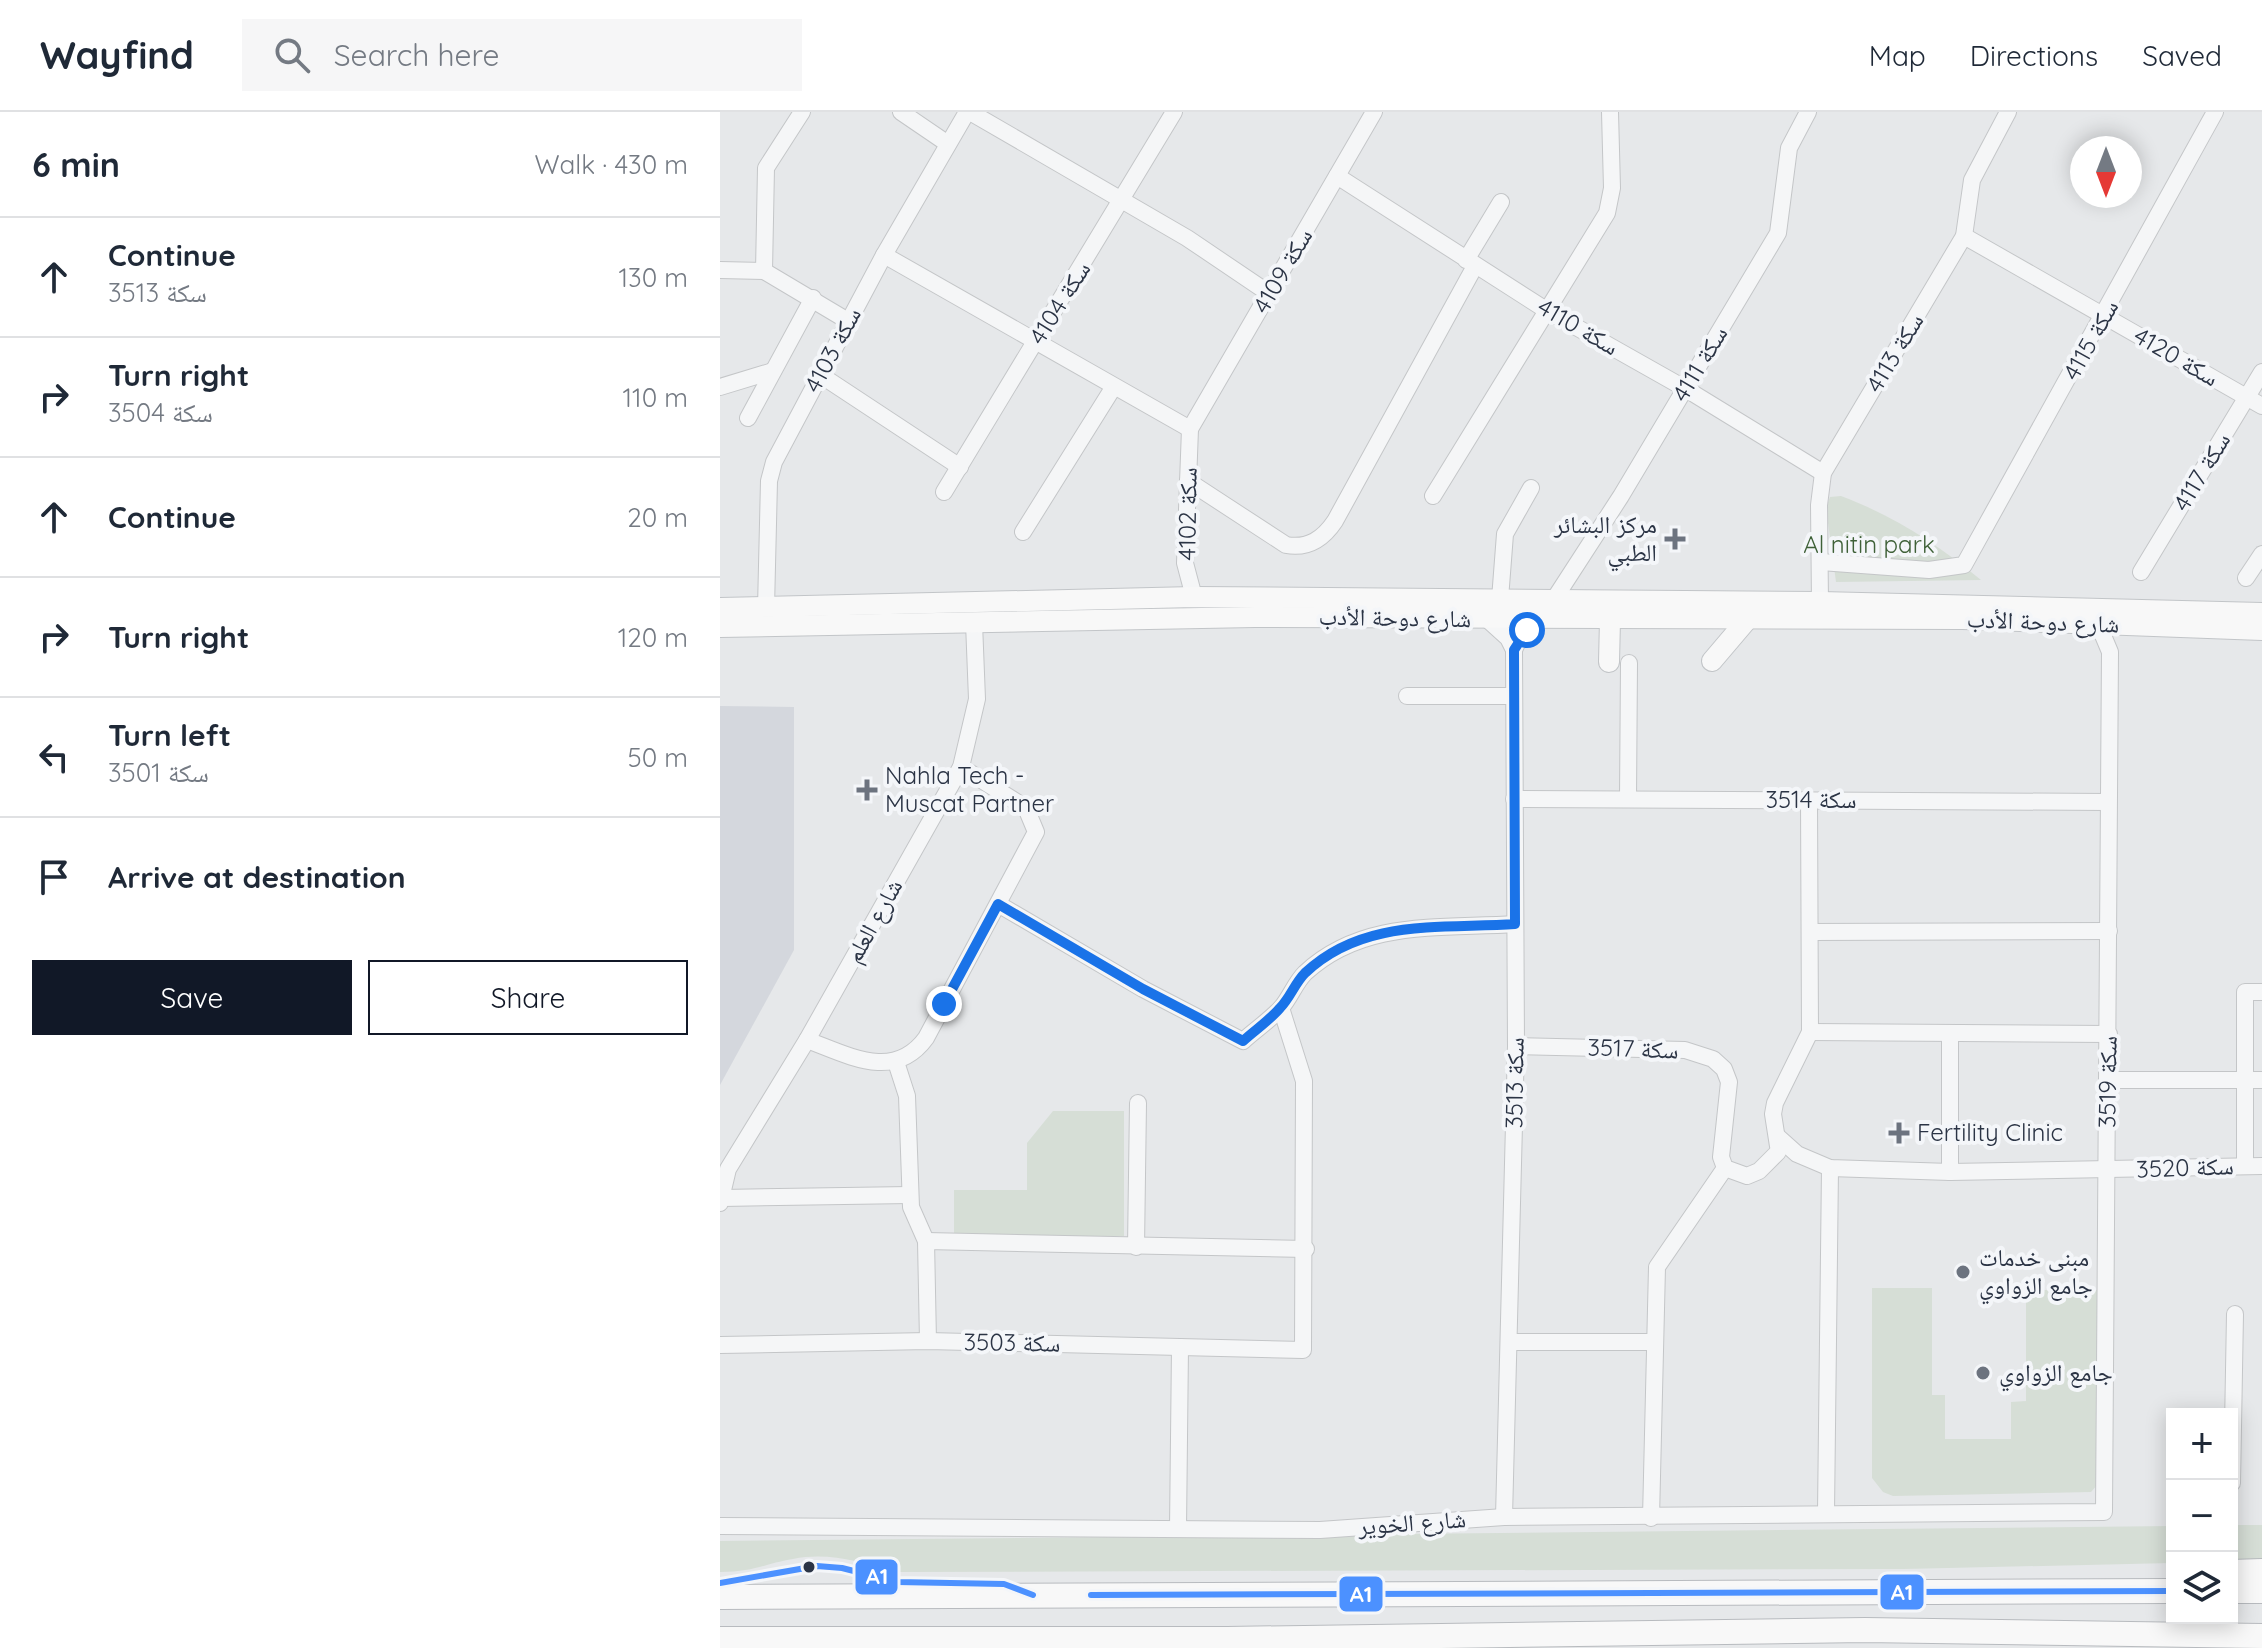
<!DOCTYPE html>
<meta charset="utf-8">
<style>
body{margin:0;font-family:Quicksand,"Noto Naskh Arabic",sans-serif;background:#f6f6f7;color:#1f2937}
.controls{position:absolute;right:24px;bottom:24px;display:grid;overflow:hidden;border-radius:0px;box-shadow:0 4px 20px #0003}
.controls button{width:72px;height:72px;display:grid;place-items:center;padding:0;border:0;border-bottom:2px solid #e0e1e3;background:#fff;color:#1f2937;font:40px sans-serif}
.compass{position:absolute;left:1350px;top:24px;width:72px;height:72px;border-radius:50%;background:#fff;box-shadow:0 4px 20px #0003;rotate:180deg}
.stop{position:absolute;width:24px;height:24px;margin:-18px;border:6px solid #1a73e8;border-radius:50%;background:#fff}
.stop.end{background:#1a73e8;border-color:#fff;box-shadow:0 2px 8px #0008}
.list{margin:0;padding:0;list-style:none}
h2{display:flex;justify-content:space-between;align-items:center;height:104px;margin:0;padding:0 32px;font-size:34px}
h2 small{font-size:26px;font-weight:400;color:#747a83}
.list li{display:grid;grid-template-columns:52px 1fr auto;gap:24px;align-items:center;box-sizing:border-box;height:120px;padding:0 32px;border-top:2px solid #e0e1e3}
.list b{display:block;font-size:30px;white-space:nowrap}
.list p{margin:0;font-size:26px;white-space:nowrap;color:#747a83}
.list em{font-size:26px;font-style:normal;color:#747a83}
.actions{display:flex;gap:16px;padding:24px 32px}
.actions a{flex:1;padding:18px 0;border:2px solid #111827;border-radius:0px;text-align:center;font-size:28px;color:#111827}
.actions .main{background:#111827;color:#fff}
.icon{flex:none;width:44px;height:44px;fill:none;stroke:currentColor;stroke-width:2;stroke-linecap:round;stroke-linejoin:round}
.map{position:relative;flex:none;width:1542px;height:1536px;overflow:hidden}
header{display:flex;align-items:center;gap:48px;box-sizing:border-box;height:112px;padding:0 40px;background:#fff;border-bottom:2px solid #e0e1e3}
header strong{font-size:38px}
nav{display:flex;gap:44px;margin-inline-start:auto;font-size:28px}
.search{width:560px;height:72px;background:#f6f6f7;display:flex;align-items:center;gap:20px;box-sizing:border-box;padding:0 28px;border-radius:0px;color:#747a83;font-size:30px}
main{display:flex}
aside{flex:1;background:#fff}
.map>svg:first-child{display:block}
.built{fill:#d4d7dd}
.green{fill:#d6ded6}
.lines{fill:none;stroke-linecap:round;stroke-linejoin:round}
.minor-casing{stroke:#c4c6c8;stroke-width:18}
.major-casing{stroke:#c2c5c8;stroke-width:22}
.highway-casing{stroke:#b8bbbf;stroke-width:26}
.minor{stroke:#f5f6f7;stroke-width:16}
.major{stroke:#f8f8f8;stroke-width:20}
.highway{stroke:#f8f8f8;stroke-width:24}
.bus-1-casing{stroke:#f4f6f9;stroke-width:12}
.bus-1{stroke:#4c91ff;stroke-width:6}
.route{stroke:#1a73e8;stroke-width:10}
.poi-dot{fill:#6c737f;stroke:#f4f6f9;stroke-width:3}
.bus-dot{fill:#2b3445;stroke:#f4f6f9;stroke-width:3}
.labels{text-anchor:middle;stroke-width:8;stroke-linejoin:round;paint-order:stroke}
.street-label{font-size:24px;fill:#2b3445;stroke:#f4f6f9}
.poi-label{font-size:24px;fill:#2b3445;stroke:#f4f6f9;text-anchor:start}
.park-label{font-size:24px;fill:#3f6138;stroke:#f4f6f9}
.line-badge{stroke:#f4f6f9;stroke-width:3}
.badge-label{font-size:22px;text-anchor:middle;font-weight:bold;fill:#fff}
</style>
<header>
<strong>Wayfind</strong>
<div class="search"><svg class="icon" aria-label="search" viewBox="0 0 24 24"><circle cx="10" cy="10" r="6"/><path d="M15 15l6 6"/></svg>Search here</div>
<nav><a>Map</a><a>Directions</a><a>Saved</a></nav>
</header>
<main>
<aside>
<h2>6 min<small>Walk · 430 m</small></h2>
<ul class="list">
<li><svg class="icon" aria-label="ahead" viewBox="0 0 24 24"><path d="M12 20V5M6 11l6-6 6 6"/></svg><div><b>Continue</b><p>سكة 3513</p></div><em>130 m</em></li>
<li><svg class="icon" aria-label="right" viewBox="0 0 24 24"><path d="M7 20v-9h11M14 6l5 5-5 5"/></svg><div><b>Turn right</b><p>سكة 3504</p></div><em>110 m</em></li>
<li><svg class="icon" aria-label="ahead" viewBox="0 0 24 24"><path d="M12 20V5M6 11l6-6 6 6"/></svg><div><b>Continue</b></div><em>20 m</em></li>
<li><svg class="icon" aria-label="right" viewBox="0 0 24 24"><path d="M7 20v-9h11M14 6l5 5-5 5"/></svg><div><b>Turn right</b></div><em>120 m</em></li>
<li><svg class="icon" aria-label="left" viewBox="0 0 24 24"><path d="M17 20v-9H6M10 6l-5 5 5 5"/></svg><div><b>Turn left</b><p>سكة 3501</p></div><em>50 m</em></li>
<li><svg class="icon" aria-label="arrive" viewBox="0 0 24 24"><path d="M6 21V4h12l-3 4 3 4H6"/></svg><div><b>Arrive at destination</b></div></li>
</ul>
<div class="actions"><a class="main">Save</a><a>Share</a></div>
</aside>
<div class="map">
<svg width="1542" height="1536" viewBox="0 0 1542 1536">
<rect width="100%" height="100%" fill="#e6e8ea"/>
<polygon class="built" points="0,594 74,595 74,838 0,973"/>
<g class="green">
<path d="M1121,384C1174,404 1217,432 1261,468L1116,470L1106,396L1110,385Z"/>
<polygon points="333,999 404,999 404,1124 234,1124 234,1078 307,1078 307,1031"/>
<polygon points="1152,1176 1212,1176 1212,1283 1225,1283 1225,1327 1291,1327 1291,1290 1306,1289 1306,1178 1379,1178 1378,1372 1371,1380 1173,1384 1163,1380 1152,1366"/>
<polygon points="1512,1413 1542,1413 1542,1449 1512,1450"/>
<path d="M1452,1414V1451L1184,1457L172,1460C140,1449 107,1440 73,1447C43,1452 35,1460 0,1460V1429Z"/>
</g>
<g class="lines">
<g class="minor-casing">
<g id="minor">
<polyline points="181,0 228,32"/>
<polyline points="250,0 467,126 550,182"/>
<polyline points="617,64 826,198 966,277 1103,361"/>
<polyline points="1244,124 1542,294"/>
<polyline points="164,143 470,317"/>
<polyline points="746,148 781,90"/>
<polyline points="0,158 44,159 128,209"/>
<polyline points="44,159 46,56 82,0"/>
<polyline points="99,262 240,355"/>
<polyline points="0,275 53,259"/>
<polyline points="28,306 93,186"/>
<path d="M468,369L566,433C588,437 603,427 615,409L755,154"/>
<polyline points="224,380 454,0"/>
<polyline points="713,384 887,101 892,76 890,0"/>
<polyline points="303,420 393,276"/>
<polyline points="1101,450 1209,458 1244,453 1495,0"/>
<polyline points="1421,460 1542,260"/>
<polyline points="1526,466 1542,442"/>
<polyline points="474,485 465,451 470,317 654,0"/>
<polyline points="780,487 785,422 811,376"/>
<polyline points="833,489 901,384 1058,121 1069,36 1088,0"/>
<polyline points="1100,490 1099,393 1103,361 1244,124 1252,68 1288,0"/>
<polyline points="46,496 49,369 54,350 164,143 247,0"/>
<polyline points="767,507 788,526 794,538"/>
<polyline points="687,584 793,584"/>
<polyline points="794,687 1388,690"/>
<polyline points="908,687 909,551"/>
<path d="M278,792L423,877L523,929C535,918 550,908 561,896C570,886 575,871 585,861C643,807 720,817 795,812"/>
<polyline points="1090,820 1389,819"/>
<polyline points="1090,920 1389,922"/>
<path d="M87,928C128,943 174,970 206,926L316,720L306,696L241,655"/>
<polyline points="796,934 965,938 993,947 1004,957 1009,970 1001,1045 1005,1056 1027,1064 1039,1059 1058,1040"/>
<polyline points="176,950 187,984 191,1095 206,1129"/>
<polyline points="1387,968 1542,968"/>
<polyline points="1058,1025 1077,1042 1110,1056 1230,1060 1542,1054"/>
<polyline points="1058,1034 1053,1002 1055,991 1090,920 1089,688"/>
<polyline points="1525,1054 1525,880 1542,880"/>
<polyline points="1230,1060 1230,921"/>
<polyline points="2,1086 190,1083"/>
<polyline points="0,1091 8,1057 87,928 241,655 257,587 254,511"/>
<polyline points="416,1135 418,991"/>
<polyline points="208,1229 206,1129 586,1137"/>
<polyline points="789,1230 935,1230"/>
<polyline points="0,1233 208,1229 583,1238 584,969 561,896"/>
<polyline points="1512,1371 1515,1202"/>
<polyline points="1106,1401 1110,1056"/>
<polyline points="784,1405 796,934 794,538 800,525 821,508"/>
<polyline points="931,1406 937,1155 1005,1056"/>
<polyline points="0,1414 600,1418 784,1405 1384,1400 1390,540 1382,521 1373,512"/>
<polyline points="458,1417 460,1235"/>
</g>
</g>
<g class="major-casing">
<g id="major">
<polyline points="0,496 474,485 1101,490 1542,501"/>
<polyline points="0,515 535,505 1243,507 1542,518"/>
<polyline points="992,549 1026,509"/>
<polyline points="889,550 890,508"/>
</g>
</g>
<g class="highway-casing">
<g id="highway">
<polyline points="1512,1460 1542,1459"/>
<polyline points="1512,1479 1542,1479"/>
<polyline points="0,1485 1452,1479"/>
<polyline points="0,1527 507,1527 1145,1518 1542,1524"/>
</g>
</g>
<use href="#minor" class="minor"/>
<use href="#major" class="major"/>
<use href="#highway" class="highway"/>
<g class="bus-1-casing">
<g id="bus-1">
<polyline points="0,1471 97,1454 122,1456 177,1470 284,1472 313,1483"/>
<polyline points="371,1483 1452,1479"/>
</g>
</g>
<use href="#bus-1" class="bus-1"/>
</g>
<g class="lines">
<path class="route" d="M224,892L278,792L423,877L523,929C535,918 550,908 560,896C570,886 575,871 585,861C643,806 720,817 795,812L794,538L807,518"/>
</g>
<g class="poi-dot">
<path d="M951 415h8v8h8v8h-8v8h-8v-8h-8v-8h8z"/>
<path d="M143 666h8v8h8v8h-8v8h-8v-8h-8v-8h8z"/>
<path d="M1175 1009h8v8h8v8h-8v8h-8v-8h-8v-8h8z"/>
<circle cx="1243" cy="1160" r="8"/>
<circle cx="1263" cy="1261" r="8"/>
</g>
<circle class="bus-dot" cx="89" cy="1455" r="7"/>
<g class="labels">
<g class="street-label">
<text transform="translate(563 159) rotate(-60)" y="8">سكة 4109</text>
<text transform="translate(340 191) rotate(-58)" y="8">سكة 4104</text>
<text transform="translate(858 215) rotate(30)" y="8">سكة 4110</text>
<text transform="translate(1371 228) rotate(-61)" y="8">سكة 4115</text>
<text transform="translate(113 238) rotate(-62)" y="8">سكة 4103</text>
<text transform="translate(1175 241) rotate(-59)" y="8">سكة 4113</text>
<text transform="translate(1456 245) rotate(30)" y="8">سكة 4120</text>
<text transform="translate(980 252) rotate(-59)" y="8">سكة 4111</text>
<text transform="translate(1482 360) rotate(-59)" y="8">سكة 4117</text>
<text transform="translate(468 402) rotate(-89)" y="8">سكة 4102</text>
<text transform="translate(675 506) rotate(1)" y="8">شارع دوحة الأدب</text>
<text transform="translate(1323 510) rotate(2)" y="8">شارع دوحة الأدب</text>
<text x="1091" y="696">سكة 3514</text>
<text transform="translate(154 809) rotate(-61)" y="8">شارع العلم</text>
<text transform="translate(913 937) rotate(2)" y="8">سكة 3517</text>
<text transform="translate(1388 970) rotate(-89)" y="8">سكة 3519</text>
<text transform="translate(795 971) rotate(-89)" y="8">سكة 3513</text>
<text transform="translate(1465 1056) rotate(-2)" y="8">سكة 3520</text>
<text transform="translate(292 1231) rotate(1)" y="8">سكة 3503</text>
<text transform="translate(692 1411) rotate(-4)" y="8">شارع الخوير</text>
</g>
<g class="poi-label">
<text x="937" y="421" text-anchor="end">مركز البشائر<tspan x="937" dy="28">الطبي</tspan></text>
<text x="165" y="672">Nahla Tech -<tspan x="165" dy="28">Muscat Partner</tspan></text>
<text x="1197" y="1029">Fertility Clinic</text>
<text x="1259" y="1154">مبنى خدمات<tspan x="1259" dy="28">جامع الزواوي</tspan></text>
<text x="1279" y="1269">جامع الزواوي</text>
</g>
<g class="park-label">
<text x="1149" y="441">Al nitin park</text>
</g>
</g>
<g class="line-badge">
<rect x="134" y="1446" width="45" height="38" rx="8" fill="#4c91ff"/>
<rect x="1159" y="1461" width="46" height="38" rx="8" fill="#4c91ff"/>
<rect x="618" y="1463" width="46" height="38" rx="8" fill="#4c91ff"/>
</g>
<g class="badge-label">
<text x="157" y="1472">A1</text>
<text x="1182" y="1488">A1</text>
<text x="641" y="1490">A1</text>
</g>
</svg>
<div class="controls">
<button>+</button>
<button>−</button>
<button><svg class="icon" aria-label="layers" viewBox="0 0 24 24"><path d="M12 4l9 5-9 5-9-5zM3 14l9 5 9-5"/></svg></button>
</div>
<svg class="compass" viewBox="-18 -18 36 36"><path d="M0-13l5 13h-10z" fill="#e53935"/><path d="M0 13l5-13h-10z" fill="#747a83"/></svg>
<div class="stop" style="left:807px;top:518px"></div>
<div class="stop end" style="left:224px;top:892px"></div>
</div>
</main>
